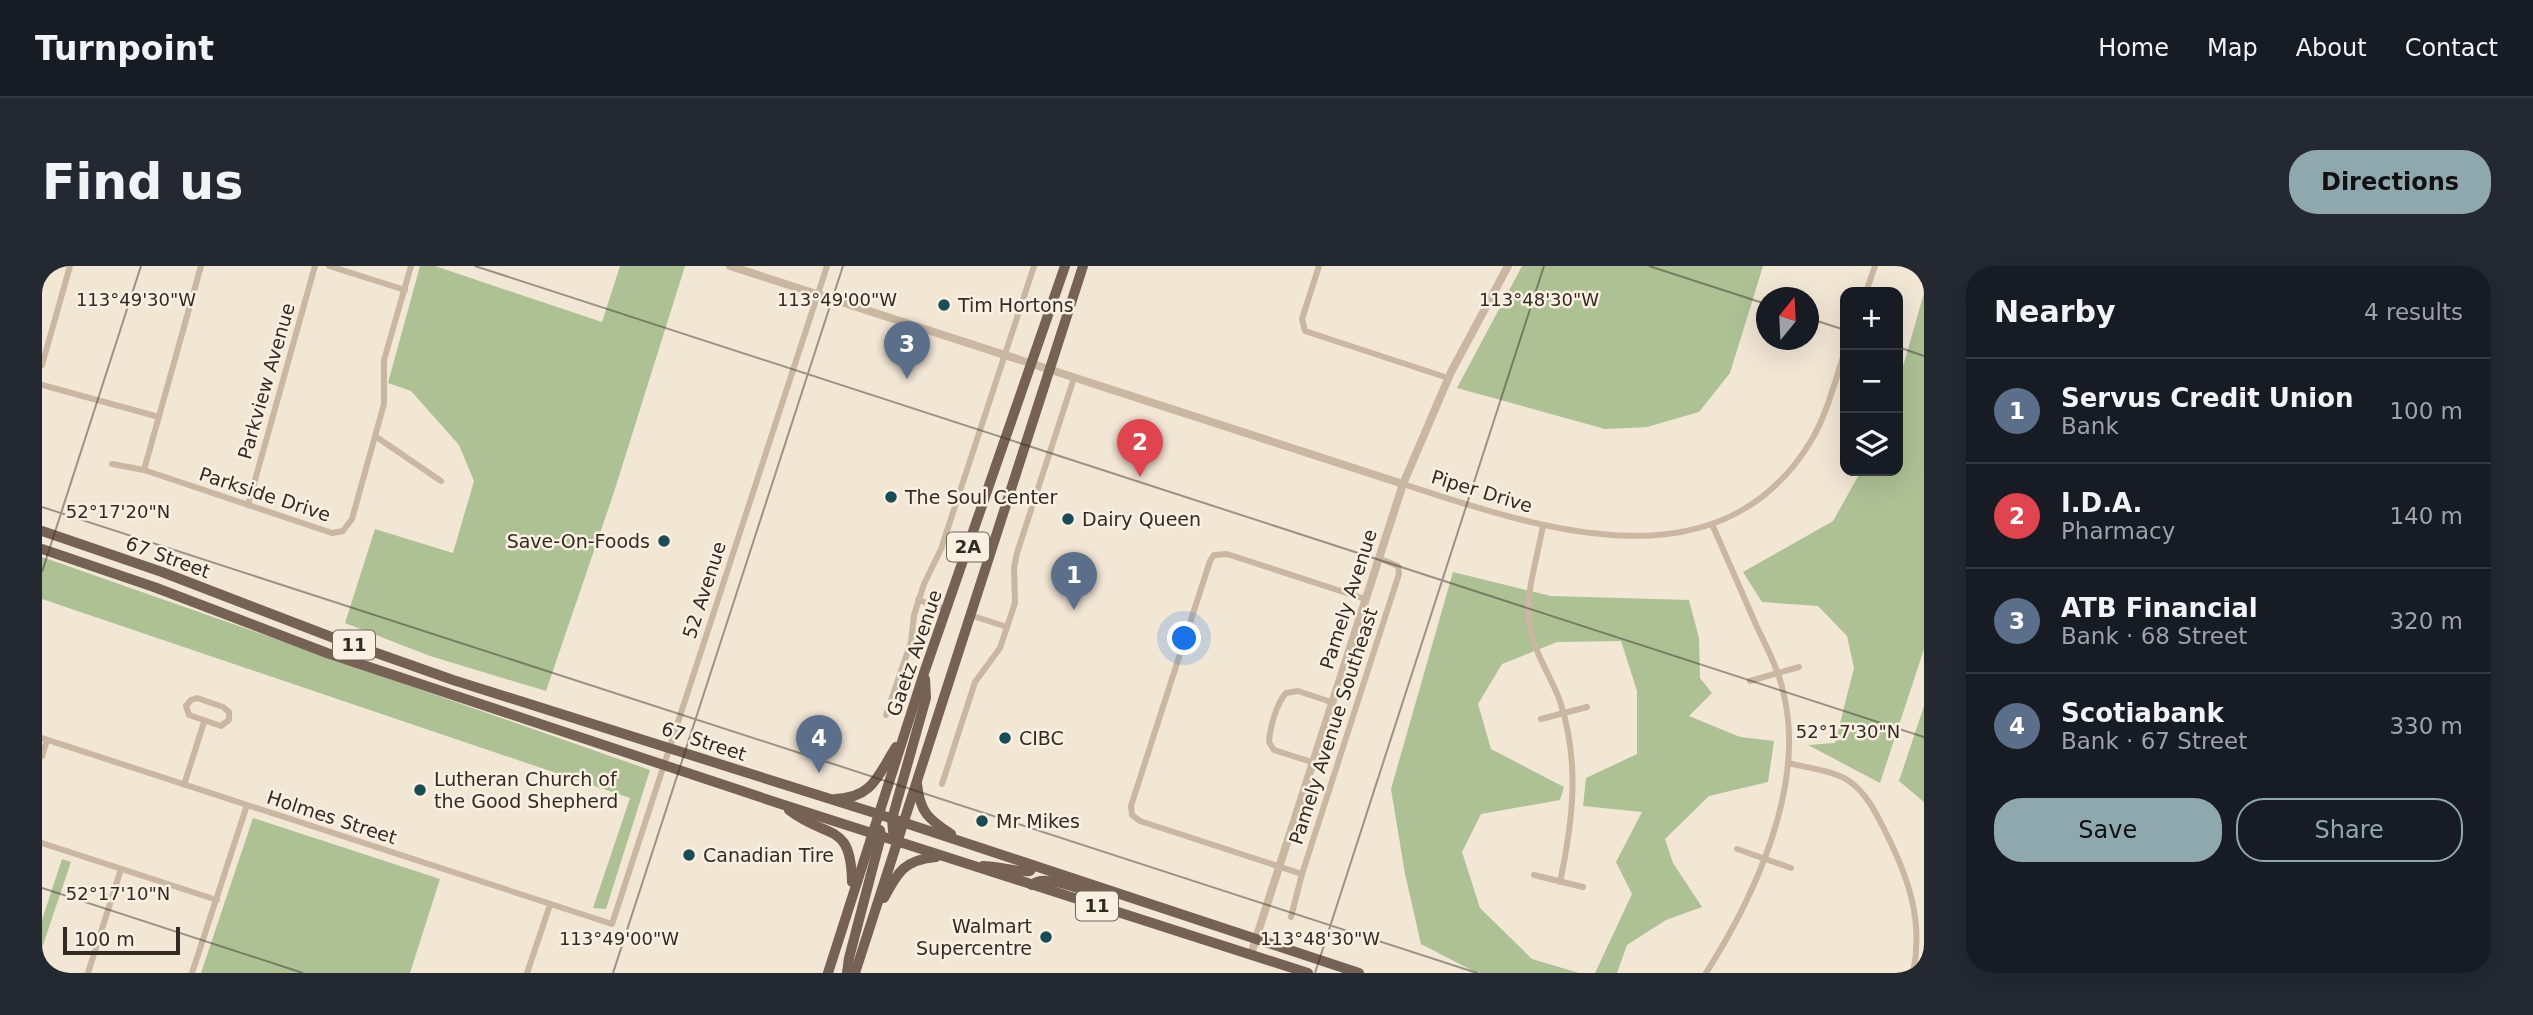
<!DOCTYPE html>
<meta charset="utf-8">
<style>
body{margin:0;font-family:"DejaVu Sans",sans-serif;background:#242831;color:#f1f3f6}
.controls{position:absolute;right:21px;top:21px;display:grid;overflow:hidden;border-radius:14px;box-shadow:0 7px 28px #0002}
.controls button{width:63px;height:63px;display:grid;place-items:center;padding:0;border:0;border-bottom:2px solid #363941;background:#171b24;color:#f1f3f6;font:35px sans-serif}
.compass{position:absolute;left:1714px;top:21px;width:63px;height:63px;border-radius:50%;background:#171b24;box-shadow:0 7px 28px #0002;rotate:18deg}
.scale{position:absolute;left:21px;bottom:18px;width:117px;box-sizing:border-box;padding-left:7px;border:4px solid #332a24;border-top:0;font-size:19px;line-height:24px;white-space:nowrap;color:#332a24;-webkit-text-stroke:5px #faf0e1;paint-order:stroke}
.you{position:absolute;left:1143px;top:373px;width:24px;height:24px;margin:-18px;border:5px solid #fff;border-radius:50%;background:#1a73e8;box-shadow:0 0 0 10px #1a73e833}
.badge{display:grid;place-items:center;width:46px;height:46px;border-radius:50%;background:#8fa8ae;color:#fff;font-size:23px;font-weight:700}
.pin{position:absolute;translate:-50% -58px;filter:drop-shadow(0 2px 4px #0008)}
.pin::after{content:'';position:absolute;top:37px;width:24px;height:21px;background:inherit;clip-path:polygon(0 0,100% 0,50% 100%)}
.list{margin:0;padding:0;list-style:none}
h2{display:flex;justify-content:space-between;align-items:center;height:91px;margin:0;padding:0 28px;font-size:30px}
h2 small{font-size:23px;font-weight:400;color:#9ea1a6}
.list li{display:grid;grid-template-columns:46px 1fr auto;gap:21px;align-items:center;box-sizing:border-box;height:105px;padding:0 28px;border-top:2px solid #363941}
.list b{display:block;font-size:26px;white-space:nowrap}
.list p{margin:0;font-size:23px;white-space:nowrap;color:#9ea1a6}
.list em{font-size:23px;font-style:normal;color:#9ea1a6}
.actions{display:flex;gap:14px;padding:21px 28px}
.actions a{flex:1;padding:16px 0;border:2px solid #8fa8ae;border-radius:28px;text-align:center;font-size:24px;color:#8fa8ae}
.actions .main{background:#8fa8ae;color:#111}
.icon{flex:none;width:38px;height:38px;fill:none;stroke:currentColor;stroke-width:2;stroke-linecap:round;stroke-linejoin:round}
.map{position:relative;flex:none;width:1882px;height:707px;overflow:hidden;border-radius:28px}
header{display:flex;align-items:center;gap:42px;box-sizing:border-box;height:98px;padding:0 35px;background:#171b24;border-bottom:2px solid #363941}
header strong{font-size:33px}
nav{display:flex;gap:38px;margin-inline-start:auto;font-size:24px}
.intro{display:flex;align-items:center;justify-content:space-between;box-sizing:border-box;height:168px;padding:0 42px}
h1{margin:0;font-size:49px}
.button{padding:18px 32px;border-radius:28px;background:#8fa8ae;color:#111;font-size:24px;font-weight:700}
main{display:flex;gap:42px;padding:0 42px}
aside{flex:1;background:#171b24;border-radius:28px;box-shadow:0 7px 28px #0002}
.map>svg:first-child{display:block}
.green{fill:#aec195}
.lines{fill:none;stroke-linecap:round;stroke-linejoin:round}
.minor{stroke:#cab7a1;stroke-width:6}
.tertiary{stroke:#cab7a1;stroke-width:8}
.primary{stroke:#766254;stroke-width:10}
.ticks{fill:none;stroke:#332a24;stroke-width:2;stroke-opacity:0.45}
.poi-dot{fill:#184d56;stroke:#faf0e1;stroke-width:2.5}
.labels{text-anchor:middle;stroke-width:5;stroke-linejoin:round;paint-order:stroke}
.shield{fill:#faf0e1;stroke:#6f655d;stroke-width:2}
.shield-label{font-size:18px;font-weight:bold;fill:#332a24}
.poi-label{font-size:19px;fill:#332a24;stroke:#faf0e1;text-anchor:start}
.street-label{font-size:19px;fill:#332a24;stroke:#faf0e1}
.ticks-label{font-size:18px;text-anchor:middle;fill:#332a24;stroke:#faf0e1;stroke-width:5;stroke-linejoin:round;paint-order:stroke}
</style>
<header>
<strong>Turnpoint</strong>
<nav><a>Home</a><a>Map</a><a>About</a><a>Contact</a></nav>
</header>
<div class="intro"><h1>Find us</h1><a class="button">Directions</a></div>
<main>
<div class="map">
<svg width="1882" height="707" viewBox="0 0 1882 707">
<rect width="100%" height="100%" fill="#f2e6d5"/>
<g class="green">
<polygon points="378,0 393,0 560,56 578,0 643,0 572,226 504,425 388,390 303,357 333,263 411,287 432,215 417,179 369,125 346,117"/>
<polygon points="1480,0 1721,0 1688,107 1657,146 1605,161 1563,163 1415,122"/>
<polygon points="1882,27 1882,383 1838,517 1766,479 1793,477 1812,402 1805,370 1776,340 1720,336 1701,306 1791,255 1819,205 1856,205 1856,118"/>
<polygon points="0,291 608,504 564,643 551,642 588,532 0,333"/>
<polygon points="1411,306 1509,330 1647,334 1657,372 1658,412 1670,427 1647,450 1698,471 1732,475 1726,516 1667,530 1623,573 1631,597 1660,641 1624,654 1585,679 1575,707 1553,707 1590,628 1574,596 1600,546 1541,540 1544,512 1595,488 1595,425 1579,375 1515,376 1460,398 1436,438 1449,483 1522,521 1518,534 1439,548 1420,586 1438,642 1490,693 1537,707 1435,707 1379,678 1363,608 1349,523"/>
<polygon points="1882,440 1882,536 1857,515"/>
<polygon points="211,552 398,613 368,707 159,707"/>
<polygon points="20,593 29,596 0,682 0,654"/>
</g>
<g class="lines">
<g class="minor">
<polyline points="287,0 363,24"/>
<polyline points="1277,0 1260,53 1263,65 1406,112"/>
<polyline points="1824,26 1833,0"/>
<polyline points="0,99 28,0"/>
<polyline points="0,119 117,151"/>
<polyline points="333,170 399,215"/>
<polyline points="70,198 102,204 290,267 301,265 310,253 342,138 342,94 369,0"/>
<polyline points="102,204 159,0"/>
<path d="M1361,218C1494,261 1677,327 1769,175C1785,148 1793,115 1803,85"/>
<polyline points="206,239 273,0"/>
<path d="M1501,259C1496,290 1484,323 1487,355C1490,384 1508,408 1518,435C1538,496 1531,555 1518,616"/>
<polyline points="876,334 904,343"/>
<polyline points="928,349 965,361"/>
<polyline points="1708,415 1757,401"/>
<polygon points="155,432 181,441 187,446 187,454 179,460 147,449 144,440 149,434"/>
<polyline points="844,449 869,376 872,349 882,318 899,283 992,0"/>
<polyline points="1499,453 1545,441"/>
<polyline points="0,472 570,658 785,0"/>
<polyline points="0,490 5,474"/>
<path d="M1270,496L1232,484L1227,476C1228,462 1234,438 1244,427L1256,425L1289,436"/>
<path d="M1746,497C1766,502 1790,504 1807,515C1824,527 1833,545 1842,563C1866,610 1882,654 1871,707"/>
<polyline points="900,518 933,416 958,382 973,337 972,302 975,287 1032,112"/>
<polyline points="142,519 162,456"/>
<polyline points="0,577 175,634"/>
<polyline points="1695,583 1749,602"/>
<polyline points="1260,608 1098,555 1090,549 1089,540 1168,295 1172,289 1185,288 1323,333"/>
<polyline points="1492,609 1541,621"/>
<polyline points="1249,651 1260,608 1357,308 1356,300 1336,292"/>
<polyline points="46,707 79,603"/>
<polyline points="150,707 205,539"/>
<polyline points="485,707 508,639"/>
<path d="M1664,707C1713,630 1765,518 1741,425C1736,403 1725,382 1715,361C1700,326 1685,292 1670,258"/>
</g>
<g class="tertiary">
<polyline points="688,0 1361,218"/>
<polyline points="1209,688 1361,218 1409,106 1466,0"/>
</g>
<g class="primary">
<polyline points="0,265 120,306 292,372 411,414 836,548 1317,707"/>
<polyline points="0,283 112,321 285,387 739,538 1266,707"/>
<path d="M875,518C878,546 886,553 909,568"/>
<path d="M793,533C831,532 836,509 854,481"/>
<path d="M747,544C786,574 809,555 810,616"/>
<polyline points="855,575 851,565 850,553 884,432 883,413"/>
<path d="M941,600C956,600 976,607 988,605L991,600"/>
<path d="M990,619C1002,606 1042,626 1059,629"/>
<path d="M842,632C856,606 862,594 894,591"/>
<polyline points="786,707 882,407 1023,0"/>
<polyline points="805,707 807,692 839,570 838,564"/>
<polyline points="813,707 1041,0"/>
</g>
</g>
<path class="ticks" d="M433,0L1882,471M1607,0L1724,38M1766,52L1803,64M1856,81L1882,90M0,241L1435,707M0,306L99,0M0,622L261,707M571,707L801,0M1273,707L1502,0"/>
<g class="poi-dot">
<circle cx="902" cy="39" r="7"/>
<circle cx="849" cy="231" r="7"/>
<circle cx="1026" cy="253" r="7"/>
<circle cx="622" cy="275" r="7"/>
<circle cx="963" cy="472" r="7"/>
<circle cx="378" cy="524" r="7"/>
<circle cx="940" cy="555" r="7"/>
<circle cx="647" cy="589" r="7"/>
<circle cx="1004" cy="671" r="7"/>
</g>
<g class="labels">
<g class="shield">
<rect x="905" y="266.5" width="42" height="29" rx="5"/>
<rect x="291" y="364.5" width="42" height="29" rx="5"/>
<rect x="1034" y="625.5" width="42" height="29" rx="5"/>
</g>
<g class="shield-label">
<text x="926" y="287">2A</text>
<text x="312" y="385">11</text>
<text x="1055" y="646">11</text>
</g>
<g class="poi-label">
<text x="916" y="46">Tim Hortons</text>
<text x="863" y="238">The Soul Center</text>
<text x="1040" y="260">Dairy Queen</text>
<text x="608" y="282" text-anchor="end">Save-On-Foods</text>
<text x="977" y="479">CIBC</text>
<text x="392" y="520">Lutheran Church of<tspan x="392" dy="22">the Good Shepherd</tspan></text>
<text x="954" y="562">Mr Mikes</text>
<text x="661" y="596">Canadian Tire</text>
<text x="990" y="667" text-anchor="end">Walmart<tspan x="990" dy="22">Supercentre</tspan></text>
</g>
<g class="street-label">
<text transform="translate(224 115) rotate(-74)" y="7">Parkview Avenue</text>
<text transform="translate(1440 225) rotate(17)" y="7">Piper Drive</text>
<text transform="translate(223 228) rotate(18)" y="7">Parkside Drive</text>
<text transform="translate(126 291) rotate(20)" y="7">67 Street</text>
<text transform="translate(662 324) rotate(-72)" y="7">52 Avenue</text>
<text transform="translate(1306 333) rotate(-72)" y="7">Pamely Avenue</text>
<text transform="translate(872 387) rotate(-71)" y="7">Gaetz Avenue</text>
<text transform="translate(1291 460) rotate(-72)" y="7">Pamely Avenue Southeast</text>
<text transform="translate(662 475) rotate(18)" y="7">67 Street</text>
<text transform="translate(290 551) rotate(18)" y="7">Holmes Street</text>
</g>
</g>
<g class="ticks-label">
<text x="94" y="40">113°49'30"W</text>
<text x="795" y="40">113°49'00"W</text>
<text x="1497" y="40">113°48'30"W</text>
<text x="76" y="252">52°17'20"N</text>
<text x="1806" y="472">52°17'30"N</text>
<text x="76" y="634">52°17'10"N</text>
<text x="577" y="679">113°49'00"W</text>
<text x="1278" y="679">113°48'30"W</text>
</g>
</svg>
<div class="controls">
<button>+</button>
<button>−</button>
<button><svg class="icon" aria-label="layers" viewBox="0 0 24 24"><path d="M12 4l9 5-9 5-9-5zM3 14l9 5 9-5"/></svg></button>
</div>
<svg class="compass" viewBox="-18 -18 36 36"><path d="M0-13l5 13h-10z" fill="#e53935"/><path d="M0 13l5-13h-10z" fill="#9ea1a6"/></svg>
<div class="scale">100 m</div>
<div class="you"></div>
<div class="pin badge" style="left:1032px;top:344px;background:#5c6f8a">1</div>
<div class="pin badge" style="left:1098px;top:211px;background:#e0444e">2</div>
<div class="pin badge" style="left:865px;top:113px;background:#5c6f8a">3</div>
<div class="pin badge" style="left:777px;top:507px;background:#5c6f8a">4</div>
</div>
<aside>
<h2>Nearby<small>4 results</small></h2>
<ul class="list">
<li><span class="badge" style="background:#5c6f8a">1</span><div><b>Servus Credit Union</b><p>Bank</p></div><em>100 m</em></li>
<li><span class="badge" style="background:#e0444e">2</span><div><b>I.D.A.</b><p>Pharmacy</p></div><em>140 m</em></li>
<li><span class="badge" style="background:#5c6f8a">3</span><div><b>ATB Financial</b><p>Bank · 68 Street</p></div><em>320 m</em></li>
<li><span class="badge" style="background:#5c6f8a">4</span><div><b>Scotiabank</b><p>Bank · 67 Street</p></div><em>330 m</em></li>
</ul>
<div class="actions"><a class="main">Save</a><a>Share</a></div>
</aside>
</main>
